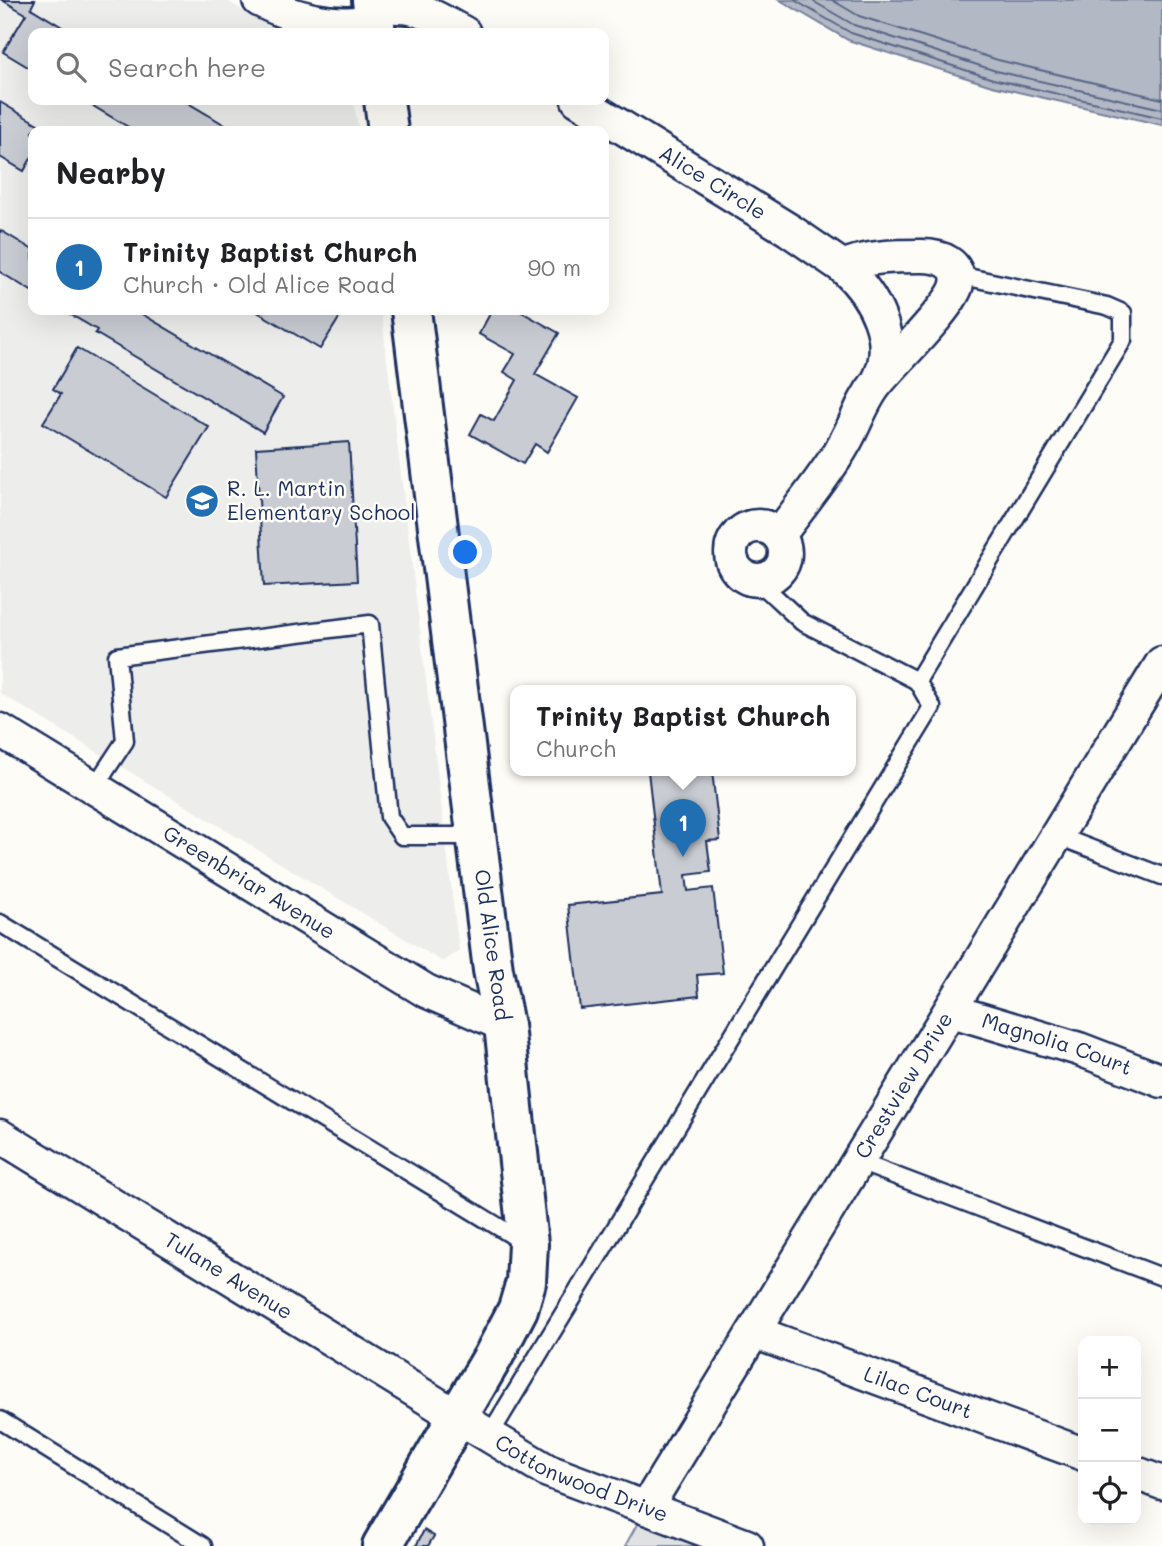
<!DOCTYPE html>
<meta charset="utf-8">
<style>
body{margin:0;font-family:Mali,sans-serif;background:#f2f2f2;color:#202124}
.controls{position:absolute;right:21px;bottom:21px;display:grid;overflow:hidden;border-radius:14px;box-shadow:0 7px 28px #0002}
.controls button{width:63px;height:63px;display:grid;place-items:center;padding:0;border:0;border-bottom:2px solid #e0e0e0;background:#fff;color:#202124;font:35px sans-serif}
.you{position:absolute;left:466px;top:553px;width:24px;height:24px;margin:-18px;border:5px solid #fff;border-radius:50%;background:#1a73e8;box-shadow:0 0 0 10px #1a73e833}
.badge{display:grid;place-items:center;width:46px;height:46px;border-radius:50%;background:#1f6fb2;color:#fff;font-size:23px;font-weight:700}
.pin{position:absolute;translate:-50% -58px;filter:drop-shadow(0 2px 4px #0008)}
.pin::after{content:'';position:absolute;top:37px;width:24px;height:21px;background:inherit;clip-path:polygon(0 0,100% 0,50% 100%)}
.popup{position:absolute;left:510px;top:685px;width:346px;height:91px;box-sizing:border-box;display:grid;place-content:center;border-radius:14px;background:#fff;filter:drop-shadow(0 2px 5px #0005);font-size:23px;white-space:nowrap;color:#757577}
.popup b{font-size:26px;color:#202124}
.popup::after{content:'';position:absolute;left:50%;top:100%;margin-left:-14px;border:14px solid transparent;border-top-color:#fff}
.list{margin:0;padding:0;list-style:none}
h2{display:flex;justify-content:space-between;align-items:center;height:91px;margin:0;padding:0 28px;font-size:30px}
h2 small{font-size:23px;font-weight:400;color:#757577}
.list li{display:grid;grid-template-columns:46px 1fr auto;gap:21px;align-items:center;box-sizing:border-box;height:98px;padding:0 28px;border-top:2px solid #e0e0e0}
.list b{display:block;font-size:26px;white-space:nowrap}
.list p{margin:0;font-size:23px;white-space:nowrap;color:#757577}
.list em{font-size:23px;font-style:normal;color:#757577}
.icon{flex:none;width:38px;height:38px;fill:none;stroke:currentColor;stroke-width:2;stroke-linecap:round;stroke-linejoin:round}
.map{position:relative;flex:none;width:1162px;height:1546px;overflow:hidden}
.search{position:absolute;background:#fff;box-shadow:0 7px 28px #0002;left:28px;top:28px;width:581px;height:77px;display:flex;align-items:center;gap:18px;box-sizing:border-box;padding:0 24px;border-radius:14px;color:#757577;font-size:26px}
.panel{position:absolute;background:#fff;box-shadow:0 7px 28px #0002;left:28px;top:126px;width:581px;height:189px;border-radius:14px}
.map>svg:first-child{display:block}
.built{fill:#edeeec}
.green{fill:#e0e1e3;stroke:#7e88a0;stroke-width:2}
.water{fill:#b3b8c5;stroke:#76819c;stroke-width:2}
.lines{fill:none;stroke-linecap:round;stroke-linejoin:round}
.shore{stroke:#586687;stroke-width:2}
.building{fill:#c9ccd3;stroke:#1b2f5e;stroke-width:2}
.lane-casing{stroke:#1b2f5e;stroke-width:21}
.street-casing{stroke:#1b2f5e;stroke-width:37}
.secondary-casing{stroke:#1b2f5e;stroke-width:44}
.lane{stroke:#fdfcf7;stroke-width:16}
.street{stroke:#fdfcf7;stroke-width:32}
.secondary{stroke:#fdfcf7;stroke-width:38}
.labels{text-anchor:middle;stroke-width:5;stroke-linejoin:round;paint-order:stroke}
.street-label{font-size:21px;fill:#1b2f5e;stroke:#fdfcf7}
.poi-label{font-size:21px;fill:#1b2f5e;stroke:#fdfcf7;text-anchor:start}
</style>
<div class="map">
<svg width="1162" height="1546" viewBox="0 0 1162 1546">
<rect width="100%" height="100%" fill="#fdfcf7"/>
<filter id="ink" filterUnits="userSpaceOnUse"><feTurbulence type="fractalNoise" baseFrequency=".0143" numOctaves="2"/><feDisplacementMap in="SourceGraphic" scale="14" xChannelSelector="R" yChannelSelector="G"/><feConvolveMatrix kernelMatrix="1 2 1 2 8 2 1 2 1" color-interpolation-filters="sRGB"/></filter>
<g filter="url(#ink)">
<polygon class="built" points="0,0 226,0 280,33 33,33 33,100 353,100 359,131 33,131 33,310 381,310 459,951 443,962 0,693"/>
<polygon class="green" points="646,1508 747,1546 625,1546"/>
<polygon class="water" points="780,0 1162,0 1162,125 992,86 848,40"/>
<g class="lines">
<g class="shore">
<polyline points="794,0 851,33 993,79 1162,118"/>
<polyline points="811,0 854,25 996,71 1162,109"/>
<polyline points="832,0 859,16 998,60 1162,99"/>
</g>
</g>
<g class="building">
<polygon points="2,0 35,0 31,8 72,33 33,33 33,70 3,52 26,14"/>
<polygon points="83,100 183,100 235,131 135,131"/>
<polygon points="0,102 48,130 33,131 33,155 24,171 0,157"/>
<polygon points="0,230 33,250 33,292 0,272"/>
<polygon points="63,310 135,310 283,397 263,432 95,333 97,330"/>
<polygon points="254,310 333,310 341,315 320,349"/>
<polygon points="492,310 518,310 559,333 535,374 578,398 547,452 535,444 523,464 470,434 481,414 494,421 517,380 504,372 515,354 479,334"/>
<polygon points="77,348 209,427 166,497 43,423 61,394 53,389"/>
<polygon points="349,442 357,581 264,586 256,448"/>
<polygon points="648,771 712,771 720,840 707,841 711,872 686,875 688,891 713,888 723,973 697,975 699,996 580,1009 568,905 662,895"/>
<polygon points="424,1530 434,1536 428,1546 416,1546"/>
</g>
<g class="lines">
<g class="lane-casing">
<g id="lane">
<polyline points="758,581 802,622 917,681"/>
<polyline points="94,788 125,741 117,656 370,624 389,817 402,836 476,836"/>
<polyline points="1058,836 1162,876"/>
<polyline points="0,923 525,1243"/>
<polyline points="859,1162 1162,1277"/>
<polyline points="0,1420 203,1546"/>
<polyline points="489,1436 932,707 917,681 1123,340 1123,313 1107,306 958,275"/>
</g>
</g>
<g class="street-casing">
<g id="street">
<path d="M259,0C295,19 334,28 374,21"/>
<path d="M373,8C418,3 426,13 464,33"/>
<path id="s1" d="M578,100L789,230L843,267C866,256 897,256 922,256C940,256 961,263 957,284C954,304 892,364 877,383C862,401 856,424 844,444C826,476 801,505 779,535"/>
<path d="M843,267C874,295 899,340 878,381"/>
<circle cx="758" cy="553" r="27"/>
<path id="s2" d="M0,730L426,991L504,1025"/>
<path id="s3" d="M952,1011L1079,1049L1162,1081"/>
<path id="s4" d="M0,1136L458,1417L548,1471L747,1546"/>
<path id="s5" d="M754,1332L1083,1454"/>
<polyline points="1136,1473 1162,1483"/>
<path id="s6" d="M646,1508L1162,663"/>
</g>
</g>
<g class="secondary-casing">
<g id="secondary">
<polyline points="372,0 376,33"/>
<polyline points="384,100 388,131"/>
<polyline points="382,1546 494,1355 518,1309 526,1282 528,1244 504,1025 493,970 411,310"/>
</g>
</g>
<use href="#lane" class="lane"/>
<use href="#street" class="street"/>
<use href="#secondary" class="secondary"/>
</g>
</g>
<defs>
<g id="school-disc" transform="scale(1.75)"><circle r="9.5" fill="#1f6fb2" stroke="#fdfcf7"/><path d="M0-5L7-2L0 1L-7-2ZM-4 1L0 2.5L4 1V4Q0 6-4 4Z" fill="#fff"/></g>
</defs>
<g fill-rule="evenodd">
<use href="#school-disc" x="202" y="501"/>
</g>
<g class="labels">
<g class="street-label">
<text dy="7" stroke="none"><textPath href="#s1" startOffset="158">Alice Circle</textPath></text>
<text dy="7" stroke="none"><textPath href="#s2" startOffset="292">Greenbriar Avenue</textPath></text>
<text transform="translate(492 945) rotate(82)" y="7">Old Alice Road</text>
<text dy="7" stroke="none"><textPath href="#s3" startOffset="110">Magnolia Court</textPath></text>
<text dy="7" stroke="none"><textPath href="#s6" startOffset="495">Crestview Drive</textPath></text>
<text dy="7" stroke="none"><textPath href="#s4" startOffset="268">Tulane Avenue</textPath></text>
<text dy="7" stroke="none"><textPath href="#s5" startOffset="175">Lilac Court</textPath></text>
<text dy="7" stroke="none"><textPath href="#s4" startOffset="676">Cottonwood Drive</textPath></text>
</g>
<g class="poi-label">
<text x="227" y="496">R. L. Martin<tspan x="227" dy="24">Elementary School</tspan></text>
</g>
</g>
</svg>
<div class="controls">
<button>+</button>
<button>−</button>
<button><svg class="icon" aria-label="locate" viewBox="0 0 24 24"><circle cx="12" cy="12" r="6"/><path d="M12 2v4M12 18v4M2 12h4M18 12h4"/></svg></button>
</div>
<div class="you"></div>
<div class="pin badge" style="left:683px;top:857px">1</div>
<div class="popup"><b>Trinity Baptist Church</b>Church</div>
<div class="search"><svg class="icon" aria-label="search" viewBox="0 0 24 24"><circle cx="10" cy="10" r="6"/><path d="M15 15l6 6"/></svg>Search here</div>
<section class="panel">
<h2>Nearby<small></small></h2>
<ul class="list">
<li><span class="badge">1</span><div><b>Trinity Baptist Church</b><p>Church · Old Alice Road</p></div><em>90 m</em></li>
</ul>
</section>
</div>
